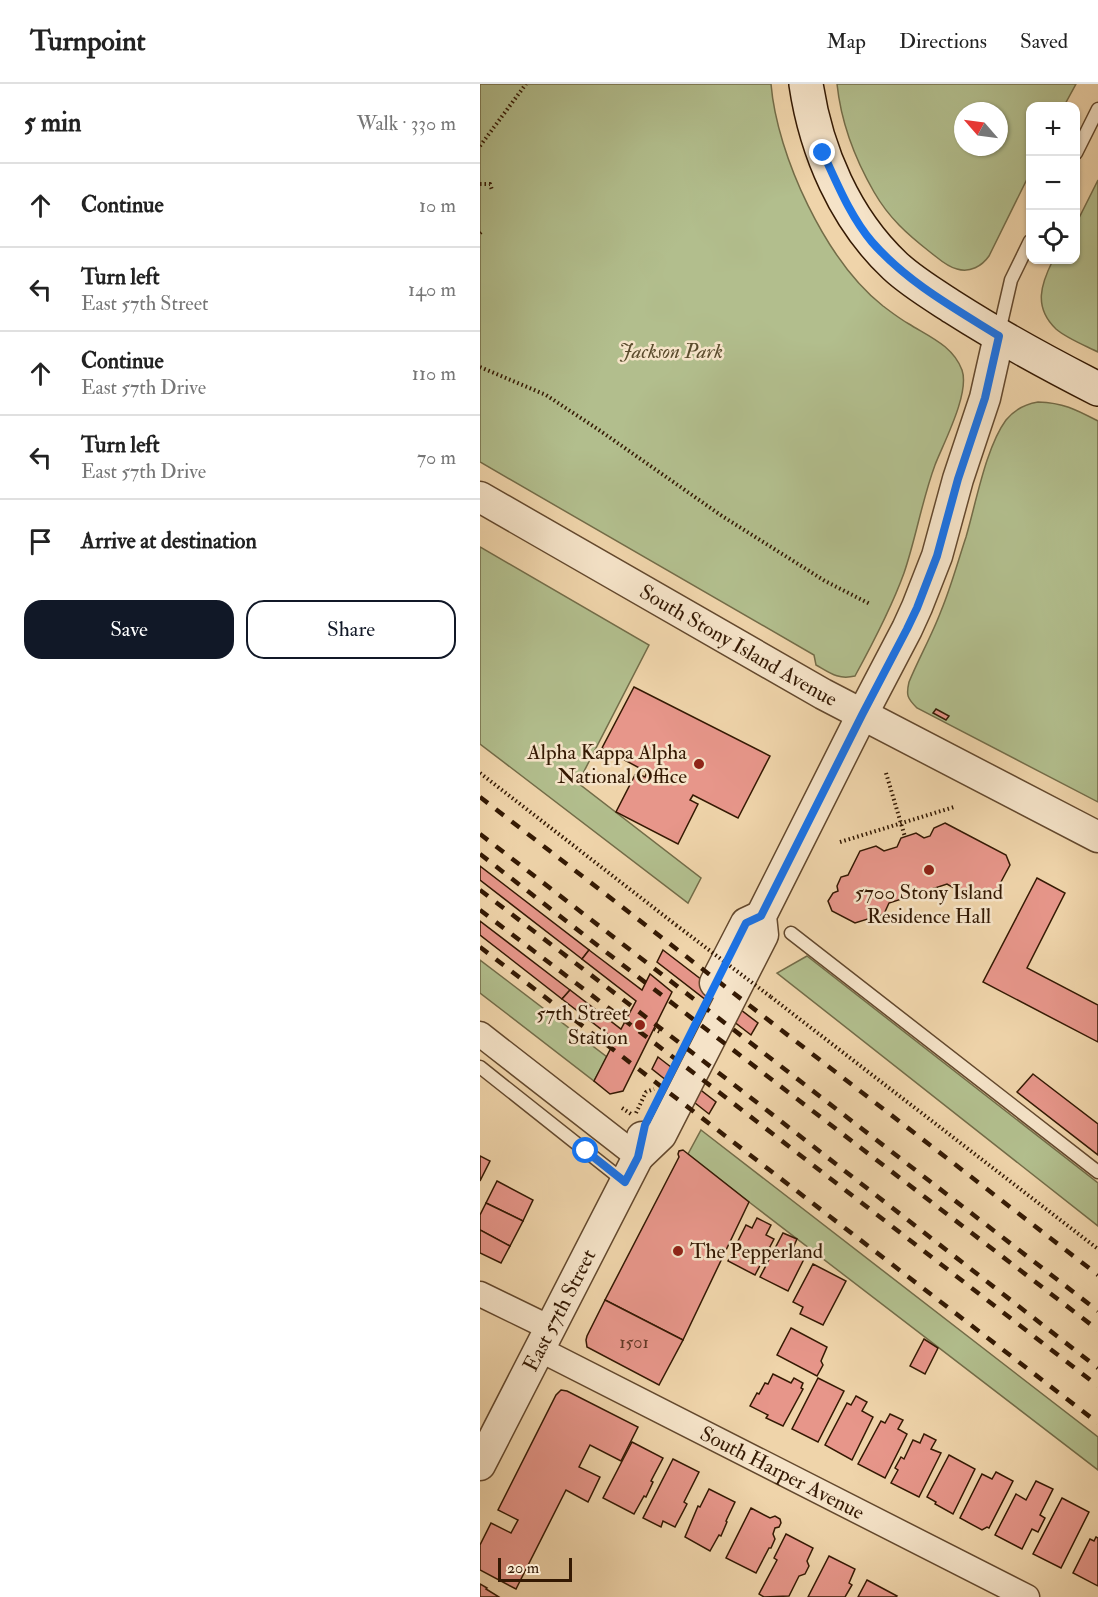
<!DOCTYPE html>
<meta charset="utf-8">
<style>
body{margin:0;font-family:"IM FELL Double Pica",serif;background:#f2f2f2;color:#222}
.controls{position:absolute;right:18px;top:18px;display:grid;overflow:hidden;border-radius:12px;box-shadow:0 2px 4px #0004}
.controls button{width:54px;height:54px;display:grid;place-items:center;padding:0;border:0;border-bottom:2px solid #e0e0e0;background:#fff;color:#222;font:30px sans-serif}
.compass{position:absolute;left:474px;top:18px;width:54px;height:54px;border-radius:50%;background:#fff;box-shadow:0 2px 4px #0004;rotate:298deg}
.scale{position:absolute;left:18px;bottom:15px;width:74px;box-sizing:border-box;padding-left:6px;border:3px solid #341903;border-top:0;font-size:16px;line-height:21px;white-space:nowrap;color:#341903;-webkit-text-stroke:4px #f5e3c8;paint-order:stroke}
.stop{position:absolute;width:18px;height:18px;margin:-14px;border:4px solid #1a73e8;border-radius:50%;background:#fff}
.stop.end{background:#1a73e8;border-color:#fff;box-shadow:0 2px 6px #0008}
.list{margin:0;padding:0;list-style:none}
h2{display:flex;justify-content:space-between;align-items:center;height:78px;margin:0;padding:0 24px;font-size:26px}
h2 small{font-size:20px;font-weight:400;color:#767676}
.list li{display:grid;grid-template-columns:39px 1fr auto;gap:18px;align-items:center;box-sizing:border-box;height:84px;padding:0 24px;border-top:2px solid #e0e0e0}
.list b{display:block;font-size:22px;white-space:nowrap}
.list p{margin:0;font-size:20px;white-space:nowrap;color:#767676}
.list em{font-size:20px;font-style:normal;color:#767676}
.actions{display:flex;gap:12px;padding:18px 24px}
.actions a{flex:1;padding:14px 0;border:2px solid #111827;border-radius:18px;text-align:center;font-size:21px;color:#111827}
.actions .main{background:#111827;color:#fff}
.icon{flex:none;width:33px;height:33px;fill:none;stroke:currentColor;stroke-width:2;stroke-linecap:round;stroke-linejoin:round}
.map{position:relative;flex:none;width:618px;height:1513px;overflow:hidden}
header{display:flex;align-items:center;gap:36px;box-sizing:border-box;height:84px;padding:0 30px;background:#fff;border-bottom:2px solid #e0e0e0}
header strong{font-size:28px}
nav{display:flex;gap:33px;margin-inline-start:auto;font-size:21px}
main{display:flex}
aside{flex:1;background:#fff}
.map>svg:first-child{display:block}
.green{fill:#b2be8d;stroke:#736c48;stroke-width:1.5;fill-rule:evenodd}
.building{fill:#e7968a;stroke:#341903;stroke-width:1.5}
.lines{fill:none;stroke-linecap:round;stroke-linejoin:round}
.service-casing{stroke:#63482d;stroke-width:15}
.minor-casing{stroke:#63482d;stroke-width:27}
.tertiary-casing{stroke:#63482d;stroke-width:33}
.secondary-casing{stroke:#341903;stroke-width:36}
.path{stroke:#341903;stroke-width:4;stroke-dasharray:1.5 3;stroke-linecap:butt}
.service{stroke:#f5e3c8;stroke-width:12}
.minor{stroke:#f5e3c8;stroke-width:24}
.tertiary{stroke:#f5e3c8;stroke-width:30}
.secondary{stroke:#f5e3c8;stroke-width:33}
.rail{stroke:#341903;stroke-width:4.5;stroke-dasharray:10 10;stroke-linecap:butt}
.path-bridge{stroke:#341903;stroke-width:4;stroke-dasharray:1.5 3;stroke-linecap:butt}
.route{stroke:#1a73e8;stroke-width:8}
.poi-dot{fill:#8f2418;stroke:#f5e3c8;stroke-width:2}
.labels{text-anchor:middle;stroke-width:5;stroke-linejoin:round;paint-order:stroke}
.number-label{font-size:18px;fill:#613825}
.park-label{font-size:21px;font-style:italic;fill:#5a4b2c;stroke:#f5e3c8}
.street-label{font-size:21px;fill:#341903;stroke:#f5e3c8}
.poi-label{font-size:21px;fill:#341903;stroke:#f5e3c8;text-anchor:end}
</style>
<header>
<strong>Turnpoint</strong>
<nav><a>Map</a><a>Directions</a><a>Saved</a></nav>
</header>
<main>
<aside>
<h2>5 min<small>Walk · 330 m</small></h2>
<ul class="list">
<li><svg class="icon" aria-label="ahead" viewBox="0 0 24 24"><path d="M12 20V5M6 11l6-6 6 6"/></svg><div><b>Continue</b></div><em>10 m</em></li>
<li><svg class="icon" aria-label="left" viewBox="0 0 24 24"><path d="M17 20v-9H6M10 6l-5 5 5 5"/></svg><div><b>Turn left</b><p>East 57th Street</p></div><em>140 m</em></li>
<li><svg class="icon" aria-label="ahead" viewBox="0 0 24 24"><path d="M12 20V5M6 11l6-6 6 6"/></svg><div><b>Continue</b><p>East 57th Drive</p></div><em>110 m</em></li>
<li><svg class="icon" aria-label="left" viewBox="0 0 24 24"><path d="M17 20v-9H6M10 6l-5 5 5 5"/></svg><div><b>Turn left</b><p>East 57th Drive</p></div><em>70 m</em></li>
<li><svg class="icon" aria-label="arrive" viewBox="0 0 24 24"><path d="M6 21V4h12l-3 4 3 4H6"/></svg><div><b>Arrive at destination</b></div></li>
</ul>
<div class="actions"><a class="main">Save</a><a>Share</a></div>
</aside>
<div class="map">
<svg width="618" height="1513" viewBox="0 0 618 1513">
<rect width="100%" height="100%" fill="#efd4aa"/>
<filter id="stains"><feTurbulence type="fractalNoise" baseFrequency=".00333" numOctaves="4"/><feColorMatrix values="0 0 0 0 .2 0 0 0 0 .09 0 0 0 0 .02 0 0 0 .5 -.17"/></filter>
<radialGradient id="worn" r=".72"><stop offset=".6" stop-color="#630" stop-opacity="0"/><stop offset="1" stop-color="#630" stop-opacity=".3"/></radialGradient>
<g class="green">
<path d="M0,0H291C297,72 346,177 403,222C411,228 420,235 429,240C450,253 473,262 482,286C490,309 464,358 455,381C442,416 436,454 424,489C411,525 393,559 375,592C358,596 350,589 336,581L334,571L0,378Z"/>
<path d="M357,0H596L584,22H550V89L509,172C502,182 490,189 477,185C467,183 458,174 450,168C427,150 409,134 394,108C375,75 361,38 357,0ZM483,27H519V63H483Z"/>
<path d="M618,96V268C606,262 586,254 576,245C553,223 561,200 573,176H596V140Z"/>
<path d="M558,318C584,319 595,325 618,337V718L437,624C427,614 426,611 429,598C439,574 452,551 461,527C471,503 478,477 486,453C496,419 506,363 526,336C534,326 546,320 558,318Z"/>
<polygon points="0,463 169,561 98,699 221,794 208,819 0,660"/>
<polygon points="327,872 618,1099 618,1142 297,889"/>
<polygon points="0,876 127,973 114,997 0,909"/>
<polygon points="221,1046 618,1353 618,1386 269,1118 208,1070"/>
</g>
<g class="building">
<polygon points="154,603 290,672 258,734 213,711 210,716 218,720 198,760 136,728 156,689 165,693 167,688 122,664"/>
<polygon points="456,625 469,632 466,636 453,629"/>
<polygon points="465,739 526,771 530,781 515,809 495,816 467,800 409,819 404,830 375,839 352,827 348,817 353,809 358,807 357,802 361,793 368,791 380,767 396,762 404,767 417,763 421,754 436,749 444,754 450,752 454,744"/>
<polygon points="0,782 109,866 102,875 0,796"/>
<polygon points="557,794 585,809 547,884 618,921 618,958 503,898"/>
<polygon points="0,837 90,906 82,915 0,851"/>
<polygon points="109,866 162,906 170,890 192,908 143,1007 130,1010 114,997 135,956 82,915 90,906 141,945 156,917 102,875"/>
<polygon points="183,866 278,939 271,951 177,878"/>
<polygon points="178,973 236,1018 229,1030 172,985"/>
<polygon points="553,990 618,1040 618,1071 537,1008"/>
<polygon points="203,1066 269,1118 203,1256 125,1216 199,1073 198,1070 199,1067"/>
<polygon points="0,1072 10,1077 0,1097"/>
<polygon points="17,1097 53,1116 43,1137 6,1119"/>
<polygon points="6,1119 43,1137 30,1162 0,1146 0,1131"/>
<polygon points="277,1134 291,1141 286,1151 294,1155 275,1191 248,1177 266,1141 272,1144"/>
<polygon points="0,1146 30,1162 21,1179 0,1169"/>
<polygon points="303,1149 317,1155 313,1164 326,1171 308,1207 280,1193"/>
<polygon points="333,1180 366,1197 343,1241 320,1230 323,1223 313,1218"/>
<polygon points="125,1216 203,1256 179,1301 107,1263 106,1256 107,1252"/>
<polygon points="311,1244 347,1263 341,1277 343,1281 337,1292 297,1271"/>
<polygon points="444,1255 458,1264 445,1290 430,1282"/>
<polygon points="293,1290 311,1299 314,1294 323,1299 321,1304 323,1305 303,1342 286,1334 288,1331 270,1322 277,1309 279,1310 285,1299 288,1300"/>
<polygon points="338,1294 364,1307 338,1358 312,1345"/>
<polygon points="81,1306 87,1307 158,1343 141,1377 110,1361 99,1383 120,1393 108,1418 86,1406 36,1505 0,1486 0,1461 11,1439 31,1449 38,1436 18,1426 76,1311"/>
<polygon points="376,1312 387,1318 382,1327 393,1333 372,1376 345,1361 367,1319 371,1321"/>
<polygon points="410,1330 423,1336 418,1345 427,1350 405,1394 378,1380 401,1337 405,1339"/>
<polygon points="444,1350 456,1356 451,1365 461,1369 439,1413 411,1399 418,1386 415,1384 421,1373 424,1375 433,1356 440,1359"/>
<polygon points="152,1358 183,1374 171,1397 173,1398 166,1413 164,1412 154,1430 123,1414"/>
<polygon points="469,1371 495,1385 473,1430 455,1420 456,1418 447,1413"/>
<polygon points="193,1375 219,1388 204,1418 207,1420 195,1443 183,1437 181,1443 163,1434"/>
<polygon points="516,1388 533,1397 509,1444 507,1443 502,1446 480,1434 502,1390 512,1395"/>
<polygon points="556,1397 573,1405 560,1431 565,1434 558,1448 552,1445 542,1465 515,1451 536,1410 546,1416"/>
<polygon points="229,1405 255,1418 246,1437 247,1438 241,1452 239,1451 230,1467 205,1453 218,1422 220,1423"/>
<polygon points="582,1414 609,1428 581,1484 553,1470"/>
<polygon points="271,1424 290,1434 295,1432 300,1435 301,1439 299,1443 295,1444 293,1450 295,1455 291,1464 289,1464 276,1489 246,1474"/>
<polygon points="306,1450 333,1464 327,1477 329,1482 325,1490 319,1492 309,1512 284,1513 279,1510 297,1476 294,1474"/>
<polygon points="616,1453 618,1454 618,1502 593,1489 610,1455 614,1457"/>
<polygon points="349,1472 375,1485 369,1499 372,1501 365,1513 328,1513"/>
<polygon points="387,1496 417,1512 416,1513 378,1513"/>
<polygon points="0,1500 7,1504 6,1505 19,1513 0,1513"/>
</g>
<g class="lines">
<g class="service-casing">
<g id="service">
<polyline points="596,69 618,25"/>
<polyline points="519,248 531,196 550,157"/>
<polyline points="311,849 618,1088"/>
<polyline points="0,983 145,1098"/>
</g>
</g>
<g class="minor-casing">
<g id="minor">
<polyline points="0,950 158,1073"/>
<polyline points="0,1210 70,1244"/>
<path id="s1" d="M59,1265L547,1513"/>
</g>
</g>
<g class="tertiary-casing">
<g id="tertiary">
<path id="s2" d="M0,413L343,610L618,753"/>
<polyline points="235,899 266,839 281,832"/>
<polyline points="158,1073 181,1051 283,851 281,832 382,631 427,545 437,523 457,472 478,395 505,314 519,252"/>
<path id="s3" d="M0,1381L158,1073L162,1053"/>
</g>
</g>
<g class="secondary-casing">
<path id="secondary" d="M326,0C336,67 365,135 415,182C432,198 454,211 474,224C521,254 569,280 618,305"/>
</g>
<g class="path">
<polyline points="0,62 46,0"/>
<polyline points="0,100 10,100 12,106"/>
<polyline points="0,149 1,148"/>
<polyline points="0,283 66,311 119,346 242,432 345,497 390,520"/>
<polyline points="0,689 196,841"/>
<polyline points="406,689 425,753"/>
<polyline points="360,758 474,723"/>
<polyline points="291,913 618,1165"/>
<polyline points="174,945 180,948"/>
<polyline points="142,1024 151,1030"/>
<polyline points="156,1029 166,1008 174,1005"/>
</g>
<use href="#service" class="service"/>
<use href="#minor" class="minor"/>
<use href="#tertiary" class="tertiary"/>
<use href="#secondary" class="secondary"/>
<g class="rail">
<polyline points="0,713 618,1191"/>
<polyline points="0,750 618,1227"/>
<polyline points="0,770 166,899 618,1246"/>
<polyline points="0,806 248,996 618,1284"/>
<polyline points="0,826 240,1009 618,1302"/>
<polyline points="0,863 618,1339"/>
</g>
<polyline class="path-bridge" points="196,841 291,913"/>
</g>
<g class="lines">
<path class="route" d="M106,1067L145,1098L158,1073L165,1041L266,839L281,832L382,631L427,545L437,524L457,472L478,395L505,314L519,252C474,224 427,198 392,158C370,132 357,99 343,69"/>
</g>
<g class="poi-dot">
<circle cx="219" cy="680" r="6"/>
<circle cx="449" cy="786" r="6"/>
<circle cx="160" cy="941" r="6"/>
<circle cx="198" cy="1167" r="6"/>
</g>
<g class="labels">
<g class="number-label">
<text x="154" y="1264">1501</text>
</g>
<g class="park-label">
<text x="191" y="274">Jackson Park</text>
</g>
<g class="street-label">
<text dy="7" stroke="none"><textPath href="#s2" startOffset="298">South Stony Island Avenue</textPath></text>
<text dy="7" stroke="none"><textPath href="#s3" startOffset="174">East 57th Street</textPath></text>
<text dy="7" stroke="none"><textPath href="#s1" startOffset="273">South Harper Avenue</textPath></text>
</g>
<g class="poi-label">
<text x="207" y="675">Alpha Kappa Alpha<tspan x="207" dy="24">National Office</tspan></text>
<text x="449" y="815" text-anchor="middle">5700 Stony Island<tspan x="449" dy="24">Residence Hall</tspan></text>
<text x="148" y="936">57th Street<tspan x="148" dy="24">Station</tspan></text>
<text x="210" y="1174" text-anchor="start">The Pepperland</text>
</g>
</g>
<rect width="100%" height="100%" filter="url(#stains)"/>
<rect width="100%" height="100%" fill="url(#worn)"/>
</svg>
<div class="controls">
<button>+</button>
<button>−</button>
<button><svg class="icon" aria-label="locate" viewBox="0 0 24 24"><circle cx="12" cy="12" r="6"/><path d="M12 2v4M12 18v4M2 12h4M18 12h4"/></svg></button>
</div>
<svg class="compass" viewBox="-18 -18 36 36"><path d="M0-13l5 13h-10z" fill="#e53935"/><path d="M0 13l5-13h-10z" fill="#767676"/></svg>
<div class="scale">20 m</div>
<div class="stop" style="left:106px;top:1067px"></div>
<div class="stop end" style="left:343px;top:69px"></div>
</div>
</main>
